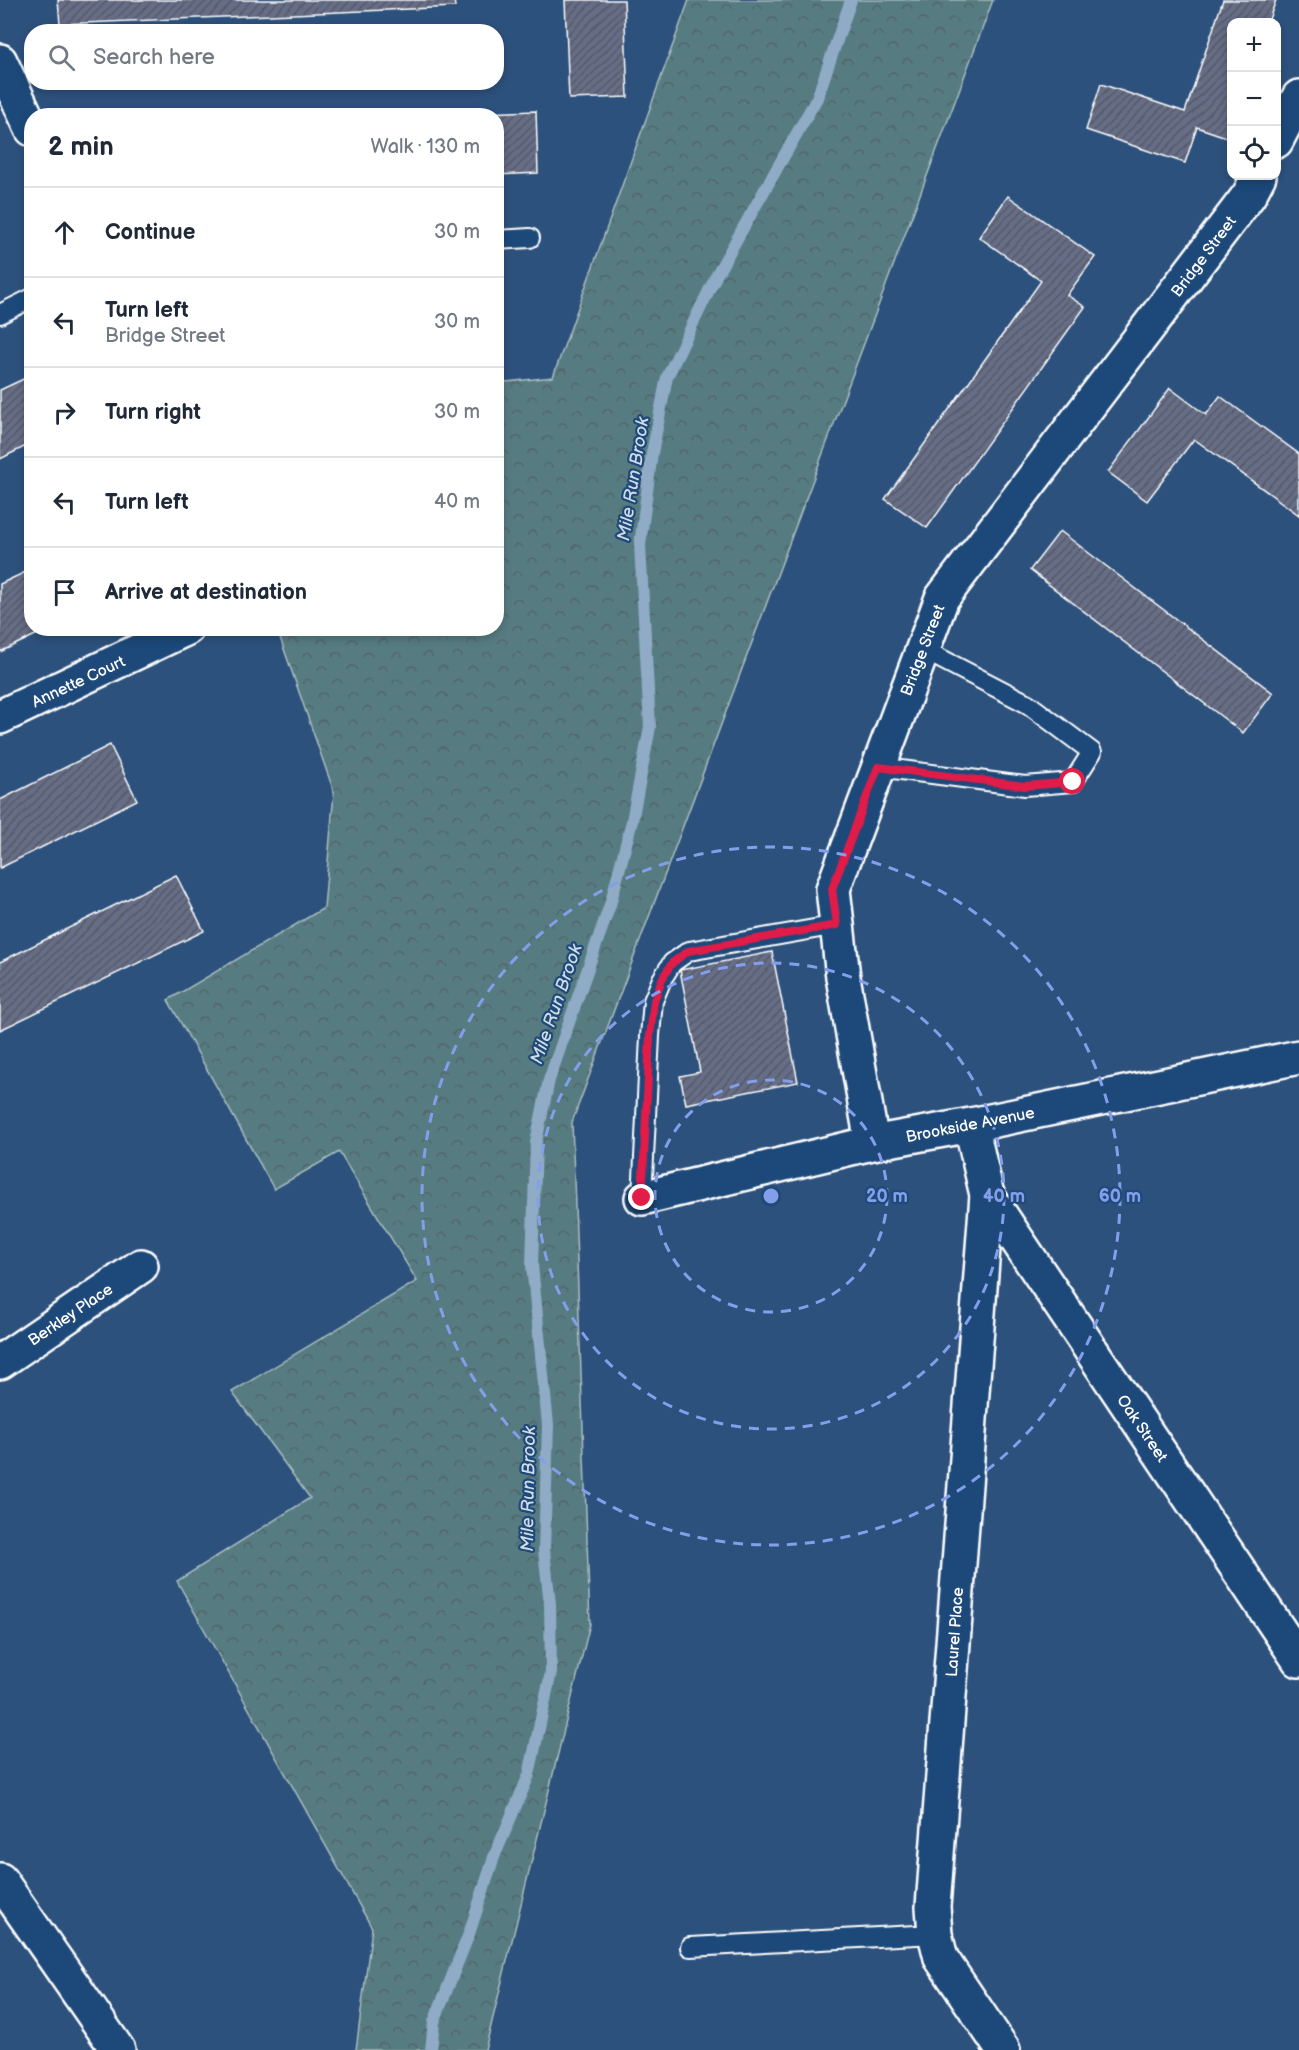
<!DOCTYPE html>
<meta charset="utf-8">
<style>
body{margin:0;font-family:"Balsamiq Sans",sans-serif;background:#f2f2f3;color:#1f2937}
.controls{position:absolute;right:18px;top:18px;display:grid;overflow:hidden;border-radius:12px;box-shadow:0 3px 9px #0003}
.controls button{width:54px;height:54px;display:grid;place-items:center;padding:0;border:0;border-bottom:2px solid #e0e1e3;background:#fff;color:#1f2937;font:30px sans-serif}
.stop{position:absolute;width:18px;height:18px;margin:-14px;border:4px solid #e11d48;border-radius:50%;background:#fff}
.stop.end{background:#e11d48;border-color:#fff;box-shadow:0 2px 6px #0008}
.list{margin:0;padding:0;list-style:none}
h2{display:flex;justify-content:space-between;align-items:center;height:78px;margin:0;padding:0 24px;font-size:26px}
h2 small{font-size:20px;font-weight:400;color:#747a83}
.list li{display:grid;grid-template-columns:39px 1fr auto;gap:18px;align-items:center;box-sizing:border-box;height:90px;padding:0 24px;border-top:2px solid #e0e1e3}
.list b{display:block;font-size:22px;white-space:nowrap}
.list p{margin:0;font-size:20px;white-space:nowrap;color:#747a83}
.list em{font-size:20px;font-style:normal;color:#747a83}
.icon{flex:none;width:33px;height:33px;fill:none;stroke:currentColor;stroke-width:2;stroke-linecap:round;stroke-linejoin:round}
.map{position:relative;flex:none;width:1299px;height:2050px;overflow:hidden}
.search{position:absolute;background:#fff;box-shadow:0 3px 9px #0003;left:24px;top:24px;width:480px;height:66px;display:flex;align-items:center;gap:15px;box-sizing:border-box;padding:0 21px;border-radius:24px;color:#747a83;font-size:22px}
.panel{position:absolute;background:#fff;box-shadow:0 3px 9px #0003;left:24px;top:108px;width:480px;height:528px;border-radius:24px}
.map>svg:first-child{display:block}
.forest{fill:url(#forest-crowns);stroke:#aabec0;stroke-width:1.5}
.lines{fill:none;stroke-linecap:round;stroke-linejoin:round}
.stream{stroke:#8fabc6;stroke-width:12}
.building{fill:url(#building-hatch);stroke:#fff;stroke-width:1.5}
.lane-casing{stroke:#fff;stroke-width:22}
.street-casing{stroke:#fff;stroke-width:38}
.lane{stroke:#1f4a7a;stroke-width:18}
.street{stroke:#1f4a7a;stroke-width:33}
.route{stroke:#e11d48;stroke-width:8}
.ring{fill:none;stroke:#839eea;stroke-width:3;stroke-dasharray:10 8}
.labels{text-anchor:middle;stroke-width:4.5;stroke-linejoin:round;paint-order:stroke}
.street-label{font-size:16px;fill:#fff;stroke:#1f4a7a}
.water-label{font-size:18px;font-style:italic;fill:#d0dce7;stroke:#1f4a7a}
.centre{fill:#839eea;stroke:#1f4a7a;stroke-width:3}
.ring-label{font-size:18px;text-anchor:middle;font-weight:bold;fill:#839eea;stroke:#1f4a7a;stroke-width:4.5;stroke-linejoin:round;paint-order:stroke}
</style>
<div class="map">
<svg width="1299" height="2050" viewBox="0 0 1299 2050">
<defs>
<pattern id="forest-crowns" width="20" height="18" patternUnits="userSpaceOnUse" patternTransform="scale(1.5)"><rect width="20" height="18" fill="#567c82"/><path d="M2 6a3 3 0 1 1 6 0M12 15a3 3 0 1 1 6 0" fill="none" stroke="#516467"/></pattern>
<pattern id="building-hatch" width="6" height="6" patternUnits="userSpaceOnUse" patternTransform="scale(1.5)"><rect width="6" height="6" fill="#656d87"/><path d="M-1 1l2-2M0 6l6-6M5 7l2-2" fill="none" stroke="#565964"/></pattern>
</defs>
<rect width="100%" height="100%" fill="#2d517d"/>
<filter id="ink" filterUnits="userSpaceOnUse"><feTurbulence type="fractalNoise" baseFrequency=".0167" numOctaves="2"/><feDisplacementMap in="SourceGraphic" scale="12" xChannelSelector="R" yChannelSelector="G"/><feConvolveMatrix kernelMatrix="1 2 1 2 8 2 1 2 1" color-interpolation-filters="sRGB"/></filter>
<g filter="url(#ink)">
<polygon class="forest" points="689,0 993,0 572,1122 590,1624 485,2050 356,2050 372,1928 177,1581 310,1498 232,1392 417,1281 339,1152 274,1189 168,1000 324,908 334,792 277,629 496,628 497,383 553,377"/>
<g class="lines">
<polyline class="stream" points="431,2050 434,2022 469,1934 494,1857 529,1775 551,1672 550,1604 544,1550 548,1425 532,1265 536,1142 549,1080 610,905 632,821 650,727 640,545 652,453 667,377 717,274 817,98 851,0"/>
</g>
<g class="building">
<polygon points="58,0 454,0 455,7 60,24"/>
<polygon points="565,0 624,0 628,97 569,99"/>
<polygon points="1223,0 1276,0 1268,22 1232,22 1232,131 1229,138 1197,127 1185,163 1086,130 1101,84 1185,112"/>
<polygon points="536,111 538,173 496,175 496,116 395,116"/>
<polygon points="1008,196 1095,257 1067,295 1085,307 927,528 885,499 1041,281 979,237"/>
<polygon points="32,375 32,443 0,459 0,390"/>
<polygon points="1170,388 1206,415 1220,396 1299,454 1299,515 1194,439 1147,501 1108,472"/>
<polygon points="1060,531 1273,693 1243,733 1030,570"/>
<polygon points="32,569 32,628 50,628 0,652 0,584"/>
<polygon points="110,745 137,800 0,868 0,800"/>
<polygon points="176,875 204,931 0,1030 0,962"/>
<polygon points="772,952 798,1082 686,1104 680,1076 700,1072 680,970"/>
</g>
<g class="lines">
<g class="lane-casing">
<g id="lane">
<polyline points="496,240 530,238"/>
<polyline points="0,314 32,298"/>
<polyline points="878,767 1025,786 1073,782 1092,752 1028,704 922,649"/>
<polyline points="642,1198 650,1036 653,1001 662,979 672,963 689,951 837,925"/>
<polyline points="690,1947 935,1934"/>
</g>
</g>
<g class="street-casing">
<g id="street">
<polyline points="0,61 32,129"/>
<polyline points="1276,141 1299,97"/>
<polyline points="0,717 187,628"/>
<polyline points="971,1125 987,1195 933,1907 935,1934 941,1958 1003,2050"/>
<polyline points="872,1143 843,977 833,889 942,598 1249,195 1259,176"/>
<polyline points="987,1195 1299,1660"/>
<polyline points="642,1198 872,1143 971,1125 1299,1057"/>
<polyline points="0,1362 141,1266"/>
<polyline points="0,1880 118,2050"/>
</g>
</g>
<use href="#lane" class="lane"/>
<use href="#street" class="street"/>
</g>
</g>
<g class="lines" filter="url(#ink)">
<polyline class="route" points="642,1198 650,1036 654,1001 662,979 672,963 688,951 837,925 832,889 878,767 1025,786 1073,782"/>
</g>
<g class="ring">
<circle cx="771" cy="1196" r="116"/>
<circle cx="771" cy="1196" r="233"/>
<circle cx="771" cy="1196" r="349"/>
</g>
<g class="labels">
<g class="street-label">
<text transform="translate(1203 256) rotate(-53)" y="6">Bridge Street</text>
<text transform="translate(922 650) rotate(-69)" y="6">Bridge Street</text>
<text transform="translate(78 681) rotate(-25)" y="6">Annette Court</text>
<text transform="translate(970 1124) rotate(-11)" y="6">Brookside Avenue</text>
<text transform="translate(70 1314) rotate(-34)" y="6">Berkley Place</text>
<text transform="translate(1143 1428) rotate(56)" y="6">Oak Street</text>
<text transform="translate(954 1632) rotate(-86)" y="6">Laurel Place</text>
</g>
<g class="water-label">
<text transform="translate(633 479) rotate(-81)" y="6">Mile Run Brook</text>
<text transform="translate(556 1004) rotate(-71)" y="6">Mile Run Brook</text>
<text transform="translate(528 1489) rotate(-89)" y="6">Mile Run Brook</text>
</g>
</g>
<circle cx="771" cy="1196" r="9" class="centre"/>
<g class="ring-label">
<text x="887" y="1202">20 m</text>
<text x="1004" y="1202">40 m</text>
<text x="1120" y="1202">60 m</text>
</g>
</svg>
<div class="controls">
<button>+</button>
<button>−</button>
<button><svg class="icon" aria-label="locate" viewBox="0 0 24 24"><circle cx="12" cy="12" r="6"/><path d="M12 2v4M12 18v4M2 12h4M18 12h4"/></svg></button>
</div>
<div class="stop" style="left:1073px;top:782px"></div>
<div class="stop end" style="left:642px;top:1198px"></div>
<div class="search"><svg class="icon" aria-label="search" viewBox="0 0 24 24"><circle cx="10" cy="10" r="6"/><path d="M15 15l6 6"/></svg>Search here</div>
<section class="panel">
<h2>2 min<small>Walk · 130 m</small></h2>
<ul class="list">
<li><svg class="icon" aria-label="ahead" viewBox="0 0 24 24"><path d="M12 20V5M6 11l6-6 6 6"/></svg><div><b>Continue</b></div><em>30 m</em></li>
<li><svg class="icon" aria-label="left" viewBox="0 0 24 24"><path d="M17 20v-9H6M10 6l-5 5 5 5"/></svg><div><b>Turn left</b><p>Bridge Street</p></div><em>30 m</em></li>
<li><svg class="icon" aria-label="right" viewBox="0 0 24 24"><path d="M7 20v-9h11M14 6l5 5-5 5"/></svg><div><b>Turn right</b></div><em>30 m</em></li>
<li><svg class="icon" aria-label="left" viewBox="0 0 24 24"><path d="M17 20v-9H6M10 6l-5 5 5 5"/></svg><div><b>Turn left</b></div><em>40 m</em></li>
<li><svg class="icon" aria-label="arrive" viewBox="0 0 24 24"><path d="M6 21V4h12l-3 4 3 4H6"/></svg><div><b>Arrive at destination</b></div></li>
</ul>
</section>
</div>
